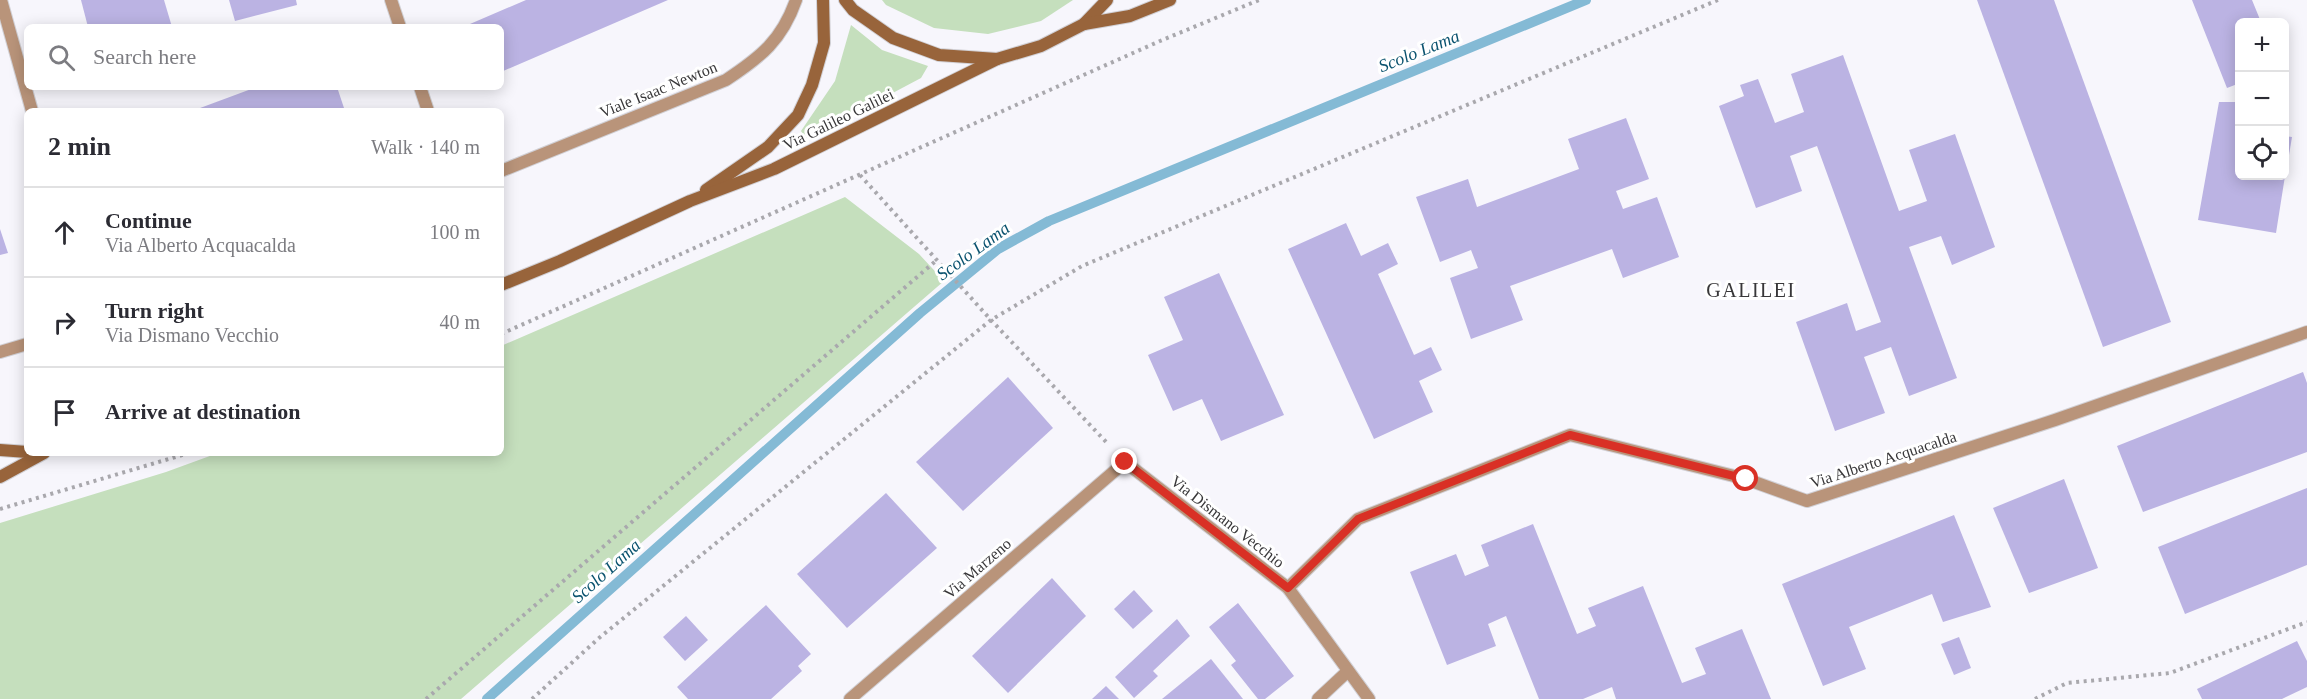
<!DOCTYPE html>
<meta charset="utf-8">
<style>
body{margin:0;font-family:"Times New Roman",serif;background:#f2f2f3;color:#2b2b33}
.controls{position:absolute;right:18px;top:18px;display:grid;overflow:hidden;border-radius:9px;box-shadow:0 3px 15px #0003}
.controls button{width:54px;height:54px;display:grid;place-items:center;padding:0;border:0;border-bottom:2px solid #e1e1e2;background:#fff;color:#2b2b33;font:30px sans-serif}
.stop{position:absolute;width:18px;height:18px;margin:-14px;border:4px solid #d93025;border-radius:50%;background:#fff}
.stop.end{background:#d93025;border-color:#fff;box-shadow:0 2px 6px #0008}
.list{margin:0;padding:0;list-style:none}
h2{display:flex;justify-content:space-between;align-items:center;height:78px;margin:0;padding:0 24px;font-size:26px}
h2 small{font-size:20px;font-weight:400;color:#7c7c81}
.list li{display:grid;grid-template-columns:39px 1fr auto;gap:18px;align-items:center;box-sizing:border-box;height:90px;padding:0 24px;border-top:2px solid #e1e1e2}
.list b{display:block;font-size:22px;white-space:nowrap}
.list p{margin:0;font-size:20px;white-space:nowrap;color:#7c7c81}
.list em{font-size:20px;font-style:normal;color:#7c7c81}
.icon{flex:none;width:33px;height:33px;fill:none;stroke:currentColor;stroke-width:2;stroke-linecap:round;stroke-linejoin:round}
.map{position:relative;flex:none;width:2307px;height:699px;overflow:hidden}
.search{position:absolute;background:#fff;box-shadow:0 3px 15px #0003;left:24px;top:24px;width:480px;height:66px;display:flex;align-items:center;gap:15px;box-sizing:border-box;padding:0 21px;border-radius:9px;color:#7c7c81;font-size:22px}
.panel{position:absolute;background:#fff;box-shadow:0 3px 15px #0003;left:24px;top:108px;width:480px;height:348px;border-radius:9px}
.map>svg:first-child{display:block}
.green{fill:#c5dfbd}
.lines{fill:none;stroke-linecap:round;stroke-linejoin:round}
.stream{stroke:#84bad5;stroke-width:10}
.building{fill:#bbb3e3}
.street-casing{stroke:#d1d0d5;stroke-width:14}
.secondary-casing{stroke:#d1d0d5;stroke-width:14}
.path{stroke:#a9a8ad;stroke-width:4;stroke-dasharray:3 4.5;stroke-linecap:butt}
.street{stroke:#b9947a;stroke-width:12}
.secondary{stroke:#98643b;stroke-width:12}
.route{stroke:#d93025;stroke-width:8}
.labels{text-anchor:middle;stroke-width:6;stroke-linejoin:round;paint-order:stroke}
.street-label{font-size:16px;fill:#383739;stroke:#fff}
.water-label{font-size:18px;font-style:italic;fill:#0b536f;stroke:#fff}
.quarter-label{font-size:20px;letter-spacing:1.5px;fill:#383739;stroke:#fff}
</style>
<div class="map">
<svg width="2307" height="699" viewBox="0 0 2307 699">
<rect width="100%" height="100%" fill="#f7f6fc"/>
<g class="green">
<polygon points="882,0 1073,0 1041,21 988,34 934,28 886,5"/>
<polygon points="851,25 882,50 928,66 921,78 806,139 801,131 835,81"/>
<polygon points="845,197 919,254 944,281 461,699 0,699 0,523 166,472 218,453 501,453 501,346"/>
</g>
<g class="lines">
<polyline class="stream" points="487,699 920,313 998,249 1049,221 1586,0"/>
</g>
<g class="building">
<polygon points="81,0 164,0 172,27 88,27"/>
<polygon points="229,0 296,0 297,5 235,21"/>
<polygon points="526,0 668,0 501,72 501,27 463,27"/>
<polygon points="1977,0 2054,0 2171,322 2103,347"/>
<polygon points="2192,0 2252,0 2261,22 2240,22 2240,83 2227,88"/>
<polygon points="1843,55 1899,211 1927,201 1909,150 1955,134 1995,247 1952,265 1941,236 1909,247 1957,378 1909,396 1891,347 1864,357 1885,413 1835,431 1796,322 1847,303 1856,331 1881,322 1817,146 1790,156 1802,191 1756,208 1719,106 1744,96 1740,85 1758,79 1775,123 1804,112 1791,74"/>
<polygon points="257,87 337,87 345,111 192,111"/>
<polygon points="2219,102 2240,102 2240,176 2285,176 2276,233 2198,220"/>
<polygon points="1626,118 1649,179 1616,191 1623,209 1657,197 1679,257 1623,278 1612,249 1510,286 1523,320 1471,339 1450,278 1478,268 1471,250 1440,262 1416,197 1468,179 1477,207 1579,169 1568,139"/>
<polygon points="2284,136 2292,137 2286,173 2284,173"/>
<polygon points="1346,223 1361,256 1388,243 1398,264 1378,274 1414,355 1431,347 1442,370 1419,381 1433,412 1374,439 1288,249"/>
<polygon points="0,229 8,253 0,255"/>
<polygon points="1219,273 1284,415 1221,441 1202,399 1173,411 1148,355 1183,340 1164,297"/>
<polygon points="2303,372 2307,383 2307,452 2143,512 2117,446"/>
<polygon points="1008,377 1053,428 963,511 916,462"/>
<polygon points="2064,479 2098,568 2029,593 1993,508"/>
<polygon points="2307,488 2307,565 2185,614 2158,547"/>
<polygon points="886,493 937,548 847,628 797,574"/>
<polygon points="1954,515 1991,607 1943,622 1932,594 1849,627 1866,669 1823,686 1782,584"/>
<polygon points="1533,524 1577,634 1596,626 1588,608 1643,586 1682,683 1706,674 1695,648 1742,629 1771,699 1616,699 1612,687 1583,699 1539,699 1506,616 1488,624 1496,646 1447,665 1410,572 1456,554 1465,576 1489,566 1481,545"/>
<polygon points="1052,578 1086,616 1008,693 972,656"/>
<polygon points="1134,590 1153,611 1133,629 1114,609"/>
<polygon points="1238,603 1294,676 1265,699 1258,699 1231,665 1236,661 1209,627"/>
<polygon points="766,605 811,654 798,666 802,671 771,699 688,699 677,687"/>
<polygon points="686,616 708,640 685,661 663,637"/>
<polygon points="1177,619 1190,636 1153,671 1158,676 1134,698 1115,677"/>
<polygon points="1959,637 1971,668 1954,675 1941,644"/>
<polygon points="2297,641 2307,661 2307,687 2282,699 2202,699 2197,689"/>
<polygon points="1211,659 1243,699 1162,699"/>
<polygon points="1106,686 1119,699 1092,699"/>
</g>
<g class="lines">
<g class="street-casing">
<g id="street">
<polyline points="1,0 32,111"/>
<polyline points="391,0 400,27"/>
<polyline points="420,87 428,111"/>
<path d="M501,171L726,80C761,57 782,40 796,0"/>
<polyline points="0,352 27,344"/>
<polyline points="1288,588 1358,519 1570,435 1746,479 1807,501 2055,420 2307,332"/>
<polyline points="850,699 1125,462 1288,588 1369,699"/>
<polyline points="1318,699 1348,671"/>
</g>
</g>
<g class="secondary-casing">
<g id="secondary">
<polyline points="845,0 853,10 893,38 939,55 997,59 1041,46 1084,24 1107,0"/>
<polyline points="1084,24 1130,16 1170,0"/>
<polyline points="706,190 768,147 798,115 812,85 824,43 823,0"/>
<polyline points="501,285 560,261 690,201 774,169 997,59"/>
<polyline points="0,450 27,452"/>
<polyline points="0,477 44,453"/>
</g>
</g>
<g class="path">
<polyline points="860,175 991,320 1108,444"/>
<polyline points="501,334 1160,41 1259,0"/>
<polyline points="0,509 189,453"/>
<polyline points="426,699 938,259"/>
<polyline points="532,699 599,638 991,320 1082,266 1718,0"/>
<polyline points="2035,699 2067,683 2170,673 2307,622"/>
</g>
<use href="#street" class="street"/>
<use href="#secondary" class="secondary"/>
</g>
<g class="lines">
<polyline class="route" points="1125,462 1288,588 1358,519 1570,435 1746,479"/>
</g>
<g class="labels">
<g class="street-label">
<text transform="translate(658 89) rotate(-22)" y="6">Viale Isaac Newton</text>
<text transform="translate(838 119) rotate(-26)" y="6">Via Galileo Galilei</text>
<text transform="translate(1883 459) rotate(-18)" y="6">Via Alberto Acquacalda</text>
<text transform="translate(1228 521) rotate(38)" y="6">Via Dismano Vecchio</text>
<text transform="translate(977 568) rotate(-41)" y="6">Via Marzeno</text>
</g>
<g class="water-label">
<text transform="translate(1419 51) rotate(-22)" y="6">Scolo Lama</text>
<text transform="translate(973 251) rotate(-36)" y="6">Scolo Lama</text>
<text transform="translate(606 571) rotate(-42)" y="6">Scolo Lama</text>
</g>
<g class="quarter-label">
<text x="1751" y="297">GALILEI</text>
</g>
</g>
</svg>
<div class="controls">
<button>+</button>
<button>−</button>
<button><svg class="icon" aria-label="locate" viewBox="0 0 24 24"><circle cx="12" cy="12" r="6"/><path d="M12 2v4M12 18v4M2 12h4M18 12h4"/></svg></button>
</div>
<div class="stop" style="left:1746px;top:479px"></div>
<div class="stop end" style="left:1125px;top:462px"></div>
<div class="search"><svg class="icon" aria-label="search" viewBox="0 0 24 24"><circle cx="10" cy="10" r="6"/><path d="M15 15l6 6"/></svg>Search here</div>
<section class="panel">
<h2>2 min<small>Walk · 140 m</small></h2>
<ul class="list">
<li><svg class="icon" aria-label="ahead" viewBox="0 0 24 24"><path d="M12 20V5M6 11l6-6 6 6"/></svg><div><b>Continue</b><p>Via Alberto Acquacalda</p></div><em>100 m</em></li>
<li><svg class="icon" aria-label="right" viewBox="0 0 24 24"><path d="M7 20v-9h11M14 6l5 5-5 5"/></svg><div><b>Turn right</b><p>Via Dismano Vecchio</p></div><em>40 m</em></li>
<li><svg class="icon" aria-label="arrive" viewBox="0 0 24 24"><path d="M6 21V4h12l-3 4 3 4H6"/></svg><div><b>Arrive at destination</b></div></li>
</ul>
</section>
</div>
